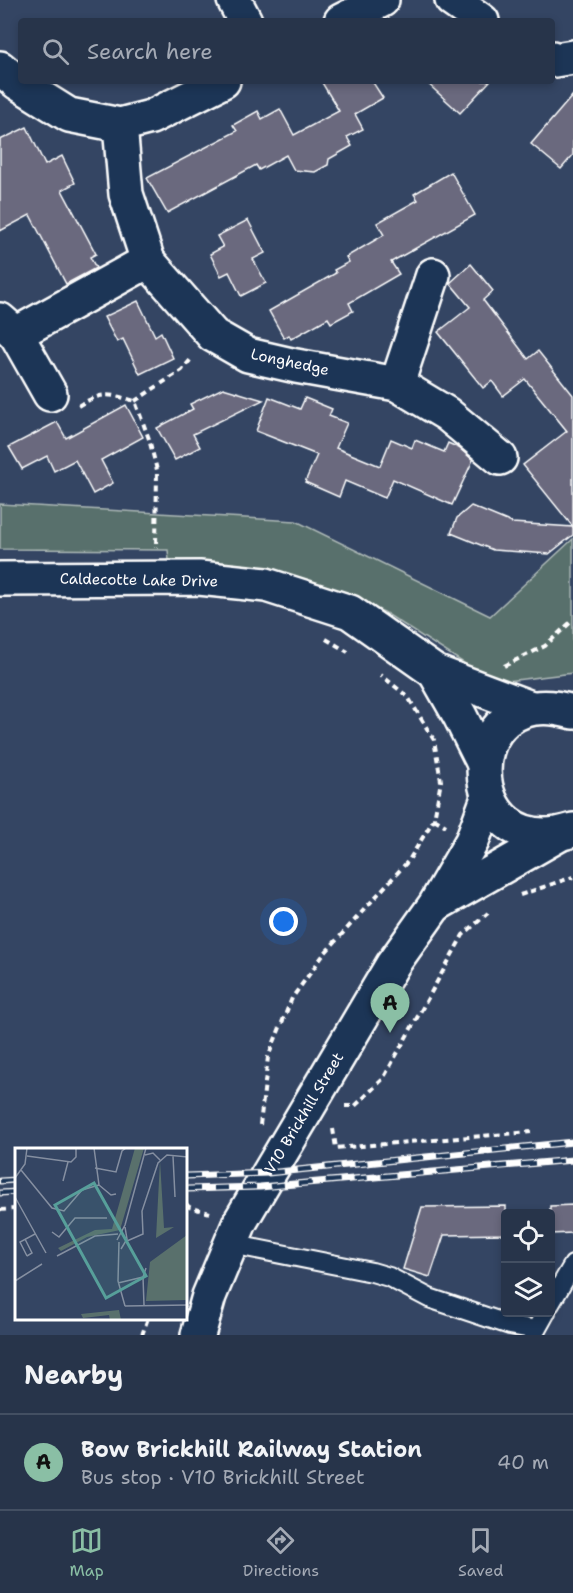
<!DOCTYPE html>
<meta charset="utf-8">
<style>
body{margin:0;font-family:"Shantell Sans",sans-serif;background:#333f54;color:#f1f3f6}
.controls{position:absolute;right:18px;bottom:18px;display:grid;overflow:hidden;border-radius:6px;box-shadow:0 3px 9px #0003}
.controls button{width:54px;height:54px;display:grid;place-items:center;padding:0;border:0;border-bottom:2px solid #434f62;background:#27344a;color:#f1f3f6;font:30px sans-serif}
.you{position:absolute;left:284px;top:922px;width:21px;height:21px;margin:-15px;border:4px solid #fff;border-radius:50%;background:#1a73e8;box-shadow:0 0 0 9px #1a73e833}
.badge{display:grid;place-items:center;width:39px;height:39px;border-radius:50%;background:#8abfa5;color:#111;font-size:20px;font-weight:700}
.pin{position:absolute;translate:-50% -50px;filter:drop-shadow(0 2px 3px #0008)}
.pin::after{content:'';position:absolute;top:32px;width:21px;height:18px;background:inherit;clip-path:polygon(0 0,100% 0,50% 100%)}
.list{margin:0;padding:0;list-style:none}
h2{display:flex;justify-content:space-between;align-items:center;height:78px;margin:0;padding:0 24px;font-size:26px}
h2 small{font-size:20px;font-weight:400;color:#a4aab5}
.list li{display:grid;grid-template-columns:39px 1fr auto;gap:18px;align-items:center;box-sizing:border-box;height:96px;padding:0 24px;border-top:2px solid #434f62}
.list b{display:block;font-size:22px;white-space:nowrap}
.list p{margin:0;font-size:20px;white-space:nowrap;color:#a4aab5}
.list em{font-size:20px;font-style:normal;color:#a4aab5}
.icon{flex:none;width:33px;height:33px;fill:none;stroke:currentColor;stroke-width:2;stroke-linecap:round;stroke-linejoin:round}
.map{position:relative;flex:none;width:573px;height:1335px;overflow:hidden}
.search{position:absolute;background:#27344a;box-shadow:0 3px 9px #0003;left:18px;right:18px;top:18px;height:66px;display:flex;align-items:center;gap:15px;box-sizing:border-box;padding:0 21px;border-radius:6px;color:#a4aab5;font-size:22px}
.sheet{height:174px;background:#27344a}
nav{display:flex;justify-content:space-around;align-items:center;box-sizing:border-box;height:84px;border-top:2px solid #434f62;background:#27344a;font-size:16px;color:#a4aab5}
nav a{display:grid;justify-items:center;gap:3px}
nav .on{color:#8abfa5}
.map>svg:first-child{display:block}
.green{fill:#59706c;stroke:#acb8b6;stroke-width:1.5}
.building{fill:#6a697e;stroke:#fff;stroke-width:1.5}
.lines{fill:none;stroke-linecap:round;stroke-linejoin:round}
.lane-casing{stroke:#fff;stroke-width:22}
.street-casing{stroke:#fff;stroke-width:38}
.secondary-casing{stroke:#fff;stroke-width:38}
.path{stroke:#fff;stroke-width:4;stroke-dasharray:6 4.5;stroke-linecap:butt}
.lane{stroke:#1d3557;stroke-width:18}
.street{stroke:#1d3557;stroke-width:33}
.secondary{stroke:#1d3557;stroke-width:33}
.rail-casing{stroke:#fff;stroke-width:7}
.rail{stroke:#1d3557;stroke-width:4.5;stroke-dasharray:14;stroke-linecap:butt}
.labels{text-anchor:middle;stroke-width:4.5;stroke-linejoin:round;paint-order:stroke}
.street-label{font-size:15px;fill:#fff;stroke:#1d3557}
.inset-road{fill:none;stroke:#858fa1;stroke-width:1.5}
.view{fill:#579f9a;fill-opacity:0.15;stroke:#579f9a;stroke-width:3}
.inset-edge{fill:none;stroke:#fff;stroke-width:3}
</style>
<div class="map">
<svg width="573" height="1335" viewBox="0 0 573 1335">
<rect width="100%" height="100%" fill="#344563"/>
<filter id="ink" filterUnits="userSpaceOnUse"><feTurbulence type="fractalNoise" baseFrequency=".0167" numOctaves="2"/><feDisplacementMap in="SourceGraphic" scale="12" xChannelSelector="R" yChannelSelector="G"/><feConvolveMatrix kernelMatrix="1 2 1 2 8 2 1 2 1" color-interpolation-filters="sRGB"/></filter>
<g filter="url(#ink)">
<polygon class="green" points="0,504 296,521 490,616 573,539 573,673 507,681 484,676 384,612 329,588 270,572 217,563 169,560 168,550 0,549"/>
<g class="building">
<polygon points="321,81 372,81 383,98 355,114 363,129 347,137 352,146 329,159 328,165 315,172 294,170 286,155 259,170 256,165 167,213 147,178 237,131 233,125 258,111 262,119 280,109 294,135 339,111"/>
<polygon points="425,81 490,81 460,113"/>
<polygon points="573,95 573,155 561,169 531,144"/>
<polygon points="27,127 45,165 62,156 75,183 62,190 96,254 90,257 96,268 66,284 30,215 0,231 0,140"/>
<polygon points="451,172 475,215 391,262 399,274 349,303 353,311 331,323 328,318 291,339 289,335 284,338 269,311 336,273 334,270 349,262 346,257 384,235 377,223 418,200 414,194"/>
<polygon points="248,220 265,253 253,259 266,283 241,296 229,272 221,276 210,254 223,247 217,236"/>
<polygon points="471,264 493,291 483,300 528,359 538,351 573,395 573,527 523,465 567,431 525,379 503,396 492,381 483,388 438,332 470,307 450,283"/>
<polygon points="138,301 155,336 161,332 173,358 140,374 123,339 117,342 104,317"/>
<polygon points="223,388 263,400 193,434 200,447 175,460 157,428 193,409 190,404"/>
<polygon points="269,397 300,409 305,398 332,409 329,416 347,423 336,448 380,466 391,439 412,448 415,440 444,452 448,443 459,448 473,460 452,505 393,479 385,498 345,481 339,497 305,482 317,455 256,431"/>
<polygon points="126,405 143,437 101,460 113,483 93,494 75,460 54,471 47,456 22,469 9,447 57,422 66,438"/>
<polygon points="471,506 512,523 573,527 573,535 549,554 493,550 451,533 457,518"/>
<polygon points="573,1205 573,1233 550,1234 550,1206"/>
<polygon points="506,1206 506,1234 444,1235 430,1277 403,1269 422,1207"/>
</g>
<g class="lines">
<g class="lane-casing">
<g id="lane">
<polyline points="231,1244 372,1272 389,1277 429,1298 510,1325 536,1330 546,1312"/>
<polyline points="550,1304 573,1265"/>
</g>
</g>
<g class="street-casing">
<g id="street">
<polyline points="234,0 245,21"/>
<polyline points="452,0 482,21"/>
<polyline points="341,21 382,0"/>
<polyline points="552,58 555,60 573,57"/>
<polyline points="0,68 18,83 69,115 120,125 151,117 223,81"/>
<polyline points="120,125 126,194 148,261"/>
<polyline points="0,320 16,334 148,261 213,335 248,355 296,366 397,384 447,414 500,458"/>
<polyline points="16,334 50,394"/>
<polyline points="397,384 433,275"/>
<polyline points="0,579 199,578 266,585 350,612 435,672 531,708"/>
<polyline points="435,672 460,716 483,762"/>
</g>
</g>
<g class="secondary-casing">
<g id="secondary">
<path d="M573,712C452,676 457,868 573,830"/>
<polyline points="437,904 558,835"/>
<polyline points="198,1335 209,1296 240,1222 393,964 435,905 472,841 488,798"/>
</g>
</g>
<g class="path">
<polyline points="135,401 182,370 192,358"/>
<path d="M78,406C103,391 109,394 135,401L149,439L157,470L156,548"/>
<polyline points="326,639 348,652"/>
<polyline points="504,666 545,646 573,620"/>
<polyline points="434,819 446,826"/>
<polyline points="520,895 573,877"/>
<polyline points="345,1106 355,1106 383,1079 463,935 488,913"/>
<polyline points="260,1125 268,1057 292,998 324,954 409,860 434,819 441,781 434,740 408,697 381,675"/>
<polyline points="333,1129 336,1148 531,1132"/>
<polyline points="186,1204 189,1207 210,1213"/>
<polyline points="0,1210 16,1209"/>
<polyline points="142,1335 148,1318"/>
</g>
<use href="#lane" class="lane"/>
<use href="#street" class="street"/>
<use href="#secondary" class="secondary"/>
<g class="rail-casing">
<g id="rail">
<polyline points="186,1176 268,1173 573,1142"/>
<polyline points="0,1181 16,1180"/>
<polyline points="186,1189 260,1187 573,1160"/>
<polyline points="0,1193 16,1192"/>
</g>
</g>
<use href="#rail" class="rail"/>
</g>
</g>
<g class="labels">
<g class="street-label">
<text transform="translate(290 362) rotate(12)" y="5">Longhedge</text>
<text transform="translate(139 580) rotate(1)" y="5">Caldecotte Lake Drive</text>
<text transform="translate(304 1113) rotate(-59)" y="5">V10 Brickhill Street</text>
</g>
</g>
<g transform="translate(15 1148)">
<rect width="172" height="172" fill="#344563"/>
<path d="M120,0H129L105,82L72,89L46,103L43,100L80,82L97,81ZM145,13L149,80L159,79L141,90ZM172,87V152L131,153L135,114ZM104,162L106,172H95L94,167L68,170L66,166Z" fill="#59706c"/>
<path class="inset-road" d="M130,7L138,5L145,12M12,8L56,14L61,9V0M158,8L160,49M80,20L101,24L107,3L111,0M6,22L37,60L49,63L67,42L84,37L79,0M0,30L10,16L12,0M48,33L53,14M84,37L96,47L101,46M0,49L31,105M37,84L44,89L60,70H92M10,91L17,105L12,108M102,92L110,77L131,0M112,93L128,86L127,63L143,15L152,7L173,9M104,94L103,133L110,158M106,101L112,91L110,79M12,108L5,94L20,86M42,108L80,88L103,86M128,129L129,157M0,133L27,116M103,135L128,129L131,120M110,158L173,157"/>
<path class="view" d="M79,35L131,128L91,150L40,57Z"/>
<rect width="172" height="172" class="inset-edge"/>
</g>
</svg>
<div class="controls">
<button><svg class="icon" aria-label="locate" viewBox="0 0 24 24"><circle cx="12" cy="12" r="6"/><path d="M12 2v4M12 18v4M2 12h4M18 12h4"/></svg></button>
<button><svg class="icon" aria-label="layers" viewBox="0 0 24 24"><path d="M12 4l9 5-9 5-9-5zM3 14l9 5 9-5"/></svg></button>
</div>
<div class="you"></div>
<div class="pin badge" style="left:390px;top:1033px">A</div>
<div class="search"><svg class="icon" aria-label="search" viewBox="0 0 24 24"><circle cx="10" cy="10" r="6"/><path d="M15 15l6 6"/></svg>Search here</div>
</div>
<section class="sheet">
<h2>Nearby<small></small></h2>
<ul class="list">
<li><span class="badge">A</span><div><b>Bow Brickhill Railway Station</b><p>Bus stop · V10 Brickhill Street</p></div><em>40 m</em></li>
</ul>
</section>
<nav>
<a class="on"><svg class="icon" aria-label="map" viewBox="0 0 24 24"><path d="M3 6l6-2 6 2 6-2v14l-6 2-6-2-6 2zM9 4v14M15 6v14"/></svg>Map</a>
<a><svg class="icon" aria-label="directions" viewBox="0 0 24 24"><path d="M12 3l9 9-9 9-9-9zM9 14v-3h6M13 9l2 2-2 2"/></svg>Directions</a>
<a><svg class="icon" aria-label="saved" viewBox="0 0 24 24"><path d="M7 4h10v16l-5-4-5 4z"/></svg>Saved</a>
</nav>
